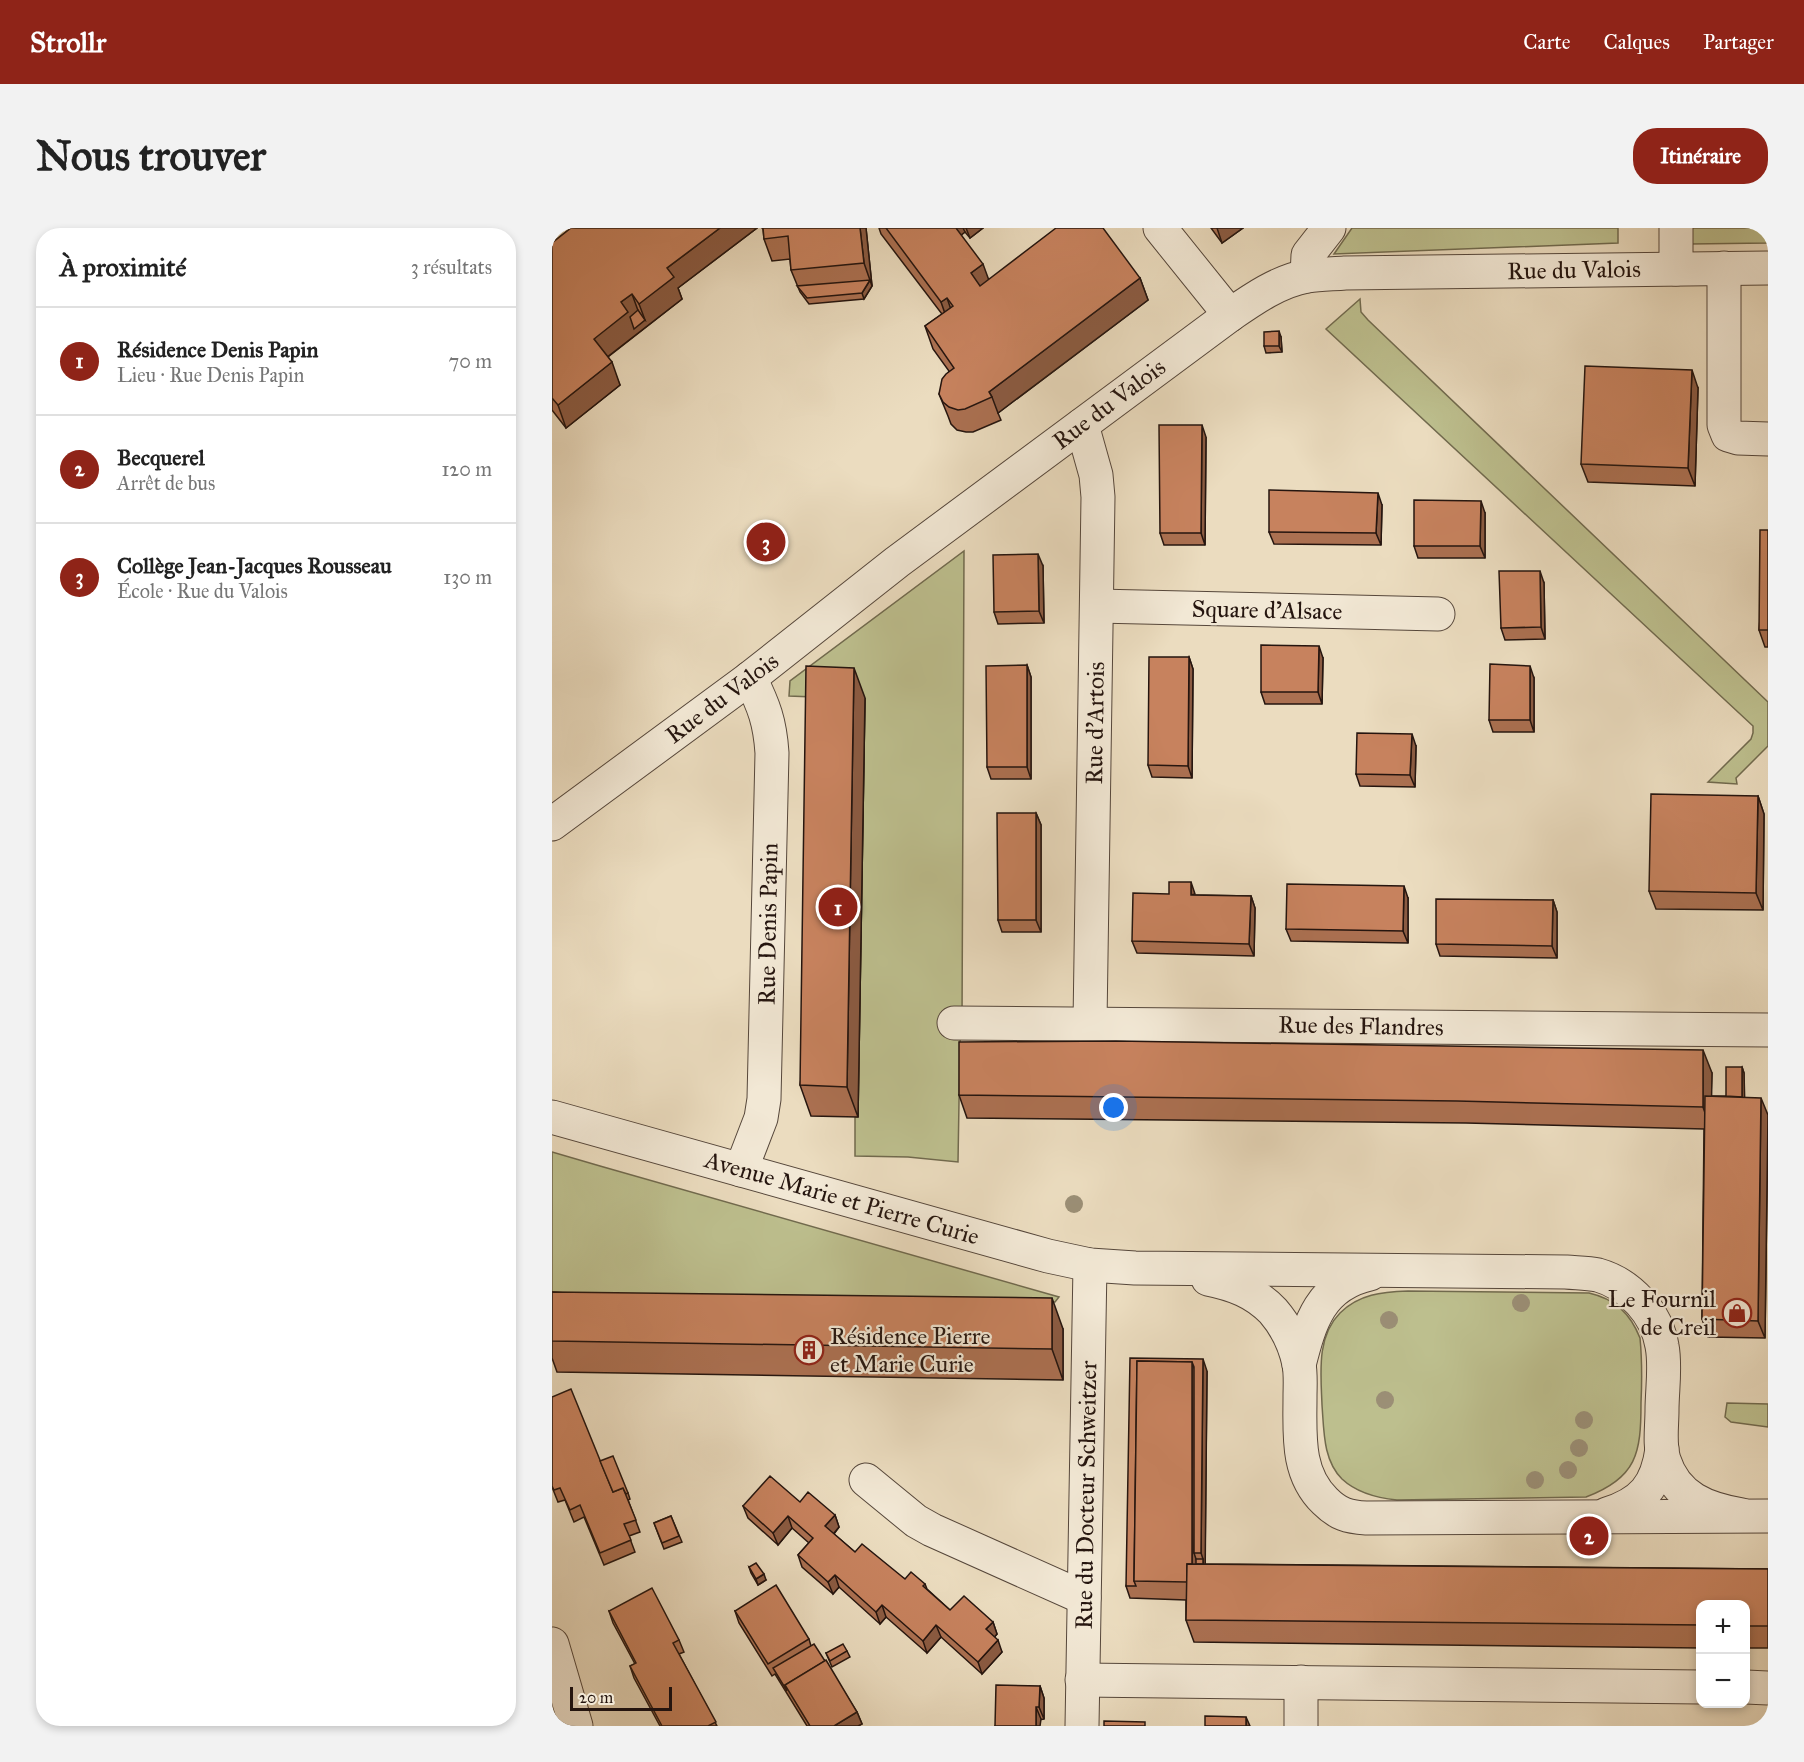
<!DOCTYPE html>
<html lang="fr">
<meta charset="utf-8">
<style>
body{margin:0;font-family:"IM FELL Great Primer",serif;background:#f2f2f2;color:#222}
.controls{position:absolute;right:18px;bottom:18px;display:grid;overflow:hidden;border-radius:12px;box-shadow:0 3px 9px #0003}
.controls button{width:54px;height:54px;display:grid;place-items:center;padding:0;border:0;border-bottom:2px solid #e0e0e0;background:#fff;color:#222;font:30px sans-serif}
.scale{position:absolute;left:18px;bottom:15px;width:102px;box-sizing:border-box;padding-left:6px;border:3px solid #25150f;border-top:0;font-size:16px;line-height:21px;white-space:nowrap;color:#25150f;-webkit-text-stroke:4px #f2e8d5;paint-order:stroke}
.you{position:absolute;left:562px;top:880px;width:21px;height:21px;margin:-15px;border:4px solid #fff;border-radius:50%;background:#1a73e8;box-shadow:0 0 0 9px #1a73e833}
.badge{display:grid;place-items:center;width:39px;height:39px;border-radius:50%;background:#8f2418;color:#fff;font-size:20px;font-weight:700}
.pin{position:absolute;translate:-50% -50%;border:3px solid #fff;box-shadow:0 2px 6px #0006}
.list{margin:0;padding:0;list-style:none}
h2{display:flex;justify-content:space-between;align-items:center;height:78px;margin:0;padding:0 24px;font-size:26px}
h2 small{font-size:20px;font-weight:400;color:#767676}
.list li{display:grid;grid-template-columns:39px 1fr auto;gap:18px;align-items:center;box-sizing:border-box;height:108px;padding:0 24px;border-top:2px solid #e0e0e0}
.list b{display:block;font-size:22px;white-space:nowrap}
.list p{margin:0;font-size:20px;white-space:nowrap;color:#767676}
.list em{font-size:20px;font-style:normal;color:#767676}
.map{position:relative;flex:none;width:1216px;height:1498px;overflow:hidden;border-radius:24px}
header{display:flex;align-items:center;gap:36px;box-sizing:border-box;height:84px;padding:0 30px;background:#8f2418;color:#fff}
header strong{font-size:28px}
nav{display:flex;gap:33px;margin-inline-start:auto;font-size:21px}
.intro{display:flex;align-items:center;justify-content:space-between;box-sizing:border-box;height:144px;padding:0 36px}
h1{margin:0;font-size:42px}
.button{padding:15px 27px;border-radius:24px;background:#8f2418;color:#fff;font-size:21px;font-weight:700}
main{display:flex;gap:36px;padding:0 36px}
aside{flex:1;background:#fff;border-radius:24px;box-shadow:0 3px 9px #0003}
.map>svg:first-child{display:block}
.green{fill:#bdbf8e;stroke:#716a4e;stroke-width:1.5}
.lines{fill:none;stroke-linecap:round;stroke-linejoin:round}
.minor-casing{stroke:#56473b;stroke-width:35}
.minor{stroke:#f2e8d5;stroke-width:33}
.tree{fill:#9b8f76}
.wall{fill:#ab7051;stroke:#25150f;stroke-width:1.5}
.shaded-wall{fill:#8b5b42;stroke:#25150f;stroke-width:1.5}
.building{fill:#c7825e;stroke:#25150f;stroke-width:1.5}
.labels{text-anchor:middle;stroke-width:4.5;stroke-linejoin:round;paint-order:stroke}
.street-label{font-size:24px;fill:#25150f;stroke:#f2e8d5}
.poi-label{font-size:24px;fill:#25150f;stroke:#f2e8d5;text-anchor:end}
</style>
<header>
<strong>Strollr</strong>
<nav><a>Carte</a><a>Calques</a><a>Partager</a></nav>
</header>
<div class="intro"><h1>Nous trouver</h1><a class="button">Itinéraire</a></div>
<main>
<aside>
<h2>À proximité<small>3 résultats</small></h2>
<ul class="list">
<li><span class="badge">1</span><div><b>Résidence Denis Papin</b><p>Lieu · Rue Denis Papin</p></div><em>70 m</em></li>
<li><span class="badge">2</span><div><b>Becquerel</b><p>Arrêt de bus</p></div><em>120 m</em></li>
<li><span class="badge">3</span><div><b>Collège Jean-Jacques Rousseau</b><p>École · Rue du Valois</p></div><em>130 m</em></li>
</ul>
</aside>
<div class="map">
<svg width="1216" height="1498" viewBox="0 0 1216 1498">
<rect width="100%" height="100%" fill="#ebdcbf"/>
<filter id="stains"><feTurbulence type="fractalNoise" baseFrequency=".00333" numOctaves="4"/><feColorMatrix values="0 0 0 0 .2 0 0 0 0 .09 0 0 0 0 .02 0 0 0 .5 -.17"/></filter>
<radialGradient id="worn" r=".72"><stop offset=".6" stop-color="#630" stop-opacity="0"/><stop offset="1" stop-color="#630" stop-opacity=".3"/></radialGradient>
<g class="green">
<polygon points="800,0 1066,0 1066,15 782,26"/>
<polygon points="1138,0 1216,0 1216,15 1138,16"/>
<polygon points="808,71 809,84 816,92 1216,474 1216,518 1184,550 1185,556 1156,554 1199,511 1201,505 1201,498 774,101"/>
<polygon points="412,323 410,795 408,814 406,934 356,929 303,928 303,889 306,889 313,471 237,468 238,453"/>
<polygon points="0,924 48,938 507,1069 503,1074 0,1066"/>
<path d="M856,1063L1037,1065C1063,1071 1078,1085 1088,1110C1090,1131 1090,1153 1089,1175C1089,1225 1085,1250 1034,1269L845,1272C825,1270 805,1265 790,1251C771,1232 772,1203 770,1177C769,1147 764,1109 788,1085C807,1066 830,1064 856,1063Z"/>
<polygon points="1175,1175 1216,1176 1216,1199 1179,1194 1173,1189"/>
</g>
<g class="lines">
<g class="minor-casing">
<g id="minor">
<polyline points="608,0 678,87"/>
<polyline points="1172,40 1172,197 1176,207 1186,210 1216,211"/>
<polyline points="1124,41 1124,0"/>
<polyline points="755,48 756,27 777,0"/>
<polyline points="530,197 544,247 546,269 538,795"/>
<polyline points="545,378 886,386"/>
<path d="M0,596L198,450L345,334L678,87C701,71 727,53 755,48C767,46 781,46 793,45L1216,40"/>
<polyline points="402,795 1216,802"/>
<path d="M0,889L496,1028L538,1037L583,1040L1014,1044C1025,1045 1036,1045 1046,1047C1078,1056 1105,1086 1110,1118C1114,1138 1110,1162 1110,1182C1110,1199 1107,1217 1112,1232C1124,1270 1155,1281 1190,1287"/>
<path d="M189,942L209,890L212,871L220,525C218,494 212,478 198,450"/>
<path d="M656,1051C681,1056 703,1064 721,1083C734,1098 743,1117 747,1136C749,1147 748,1158 748,1169C748,1206 744,1245 773,1273C786,1286 796,1289 814,1290L1216,1288"/>
<path d="M747,1137C758,1094 768,1057 818,1046"/>
<polyline points="314,1252 364,1293 380,1302 532,1370"/>
<path d="M1055,1286C1090,1275 1105,1258 1110,1221"/>
<polyline points="0,1416 24,1498"/>
<polyline points="530,1452 1148,1459"/>
<polyline points="749,1454 749,1498"/>
<polyline points="1194,1459 1216,1460"/>
<polyline points="530,1498 538,1037"/>
</g>
</g>
<use href="#minor" class="minor"/>
</g>
<g class="tree">
<circle cx="522" cy="976" r="9"/>
<circle cx="969" cy="1075" r="9"/>
<circle cx="837" cy="1092" r="9"/>
<circle cx="833" cy="1172" r="9"/>
<circle cx="1032" cy="1192" r="9"/>
<circle cx="1027" cy="1220" r="9"/>
<circle cx="1016" cy="1242" r="9"/>
<circle cx="983" cy="1252" r="9"/>
</g>
<g class="wall">
<polygon points="19,0 205,0 126,60 130,71 56,129 68,157 14,200 0,182 0,15"/>
<polygon points="210,0 314,0 320,58 312,71 257,76 248,64 239,42 238,31 220,33 212,11 211,1"/>
<polygon points="327,0 431,0 418,10 413,4 409,7 436,51 588,50 596,72 446,185 449,192 421,204 414,204 405,202 399,196 396,188 387,166 397,143 381,121 373,98 390,86 329,6"/>
<polygon points="659,0 691,0 670,15"/>
<polygon points="729,109 730,124 714,125 712,118"/>
<polygon points="1146,160 1143,258 1036,254 1029,236"/>
<polygon points="654,209 653,317 612,317 608,305"/>
<polygon points="830,277 829,317 722,316 717,304"/>
<polygon points="933,285 933,330 866,330 862,318"/>
<polygon points="1216,302 1216,419 1213,419 1207,402"/>
<polygon points="491,338 492,395 446,396 442,384"/>
<polygon points="992,355 993,411 953,412 949,400"/>
<polygon points="637,429 641,441 640,550 600,549 596,537"/>
<polygon points="771,430 770,476 713,476 709,464"/>
<polygon points="475,437 479,449 479,551 439,551 435,539"/>
<polygon points="982,450 982,504 941,504 937,492"/>
<polygon points="313,470 306,889 259,888 248,857"/>
<polygon points="864,518 863,559 808,558 804,546"/>
<polygon points="1206,568 1212,586 1211,682 1104,681 1097,663"/>
<polygon points="484,585 489,597 489,704 450,704 446,692"/>
<polygon points="643,667 699,668 703,680 702,728 585,725 580,713"/>
<polygon points="856,670 856,715 739,713 734,701"/>
<polygon points="1001,672 1005,684 1005,730 888,728 884,716"/>
<polygon points="1190,839 1192,845 1192,869 1216,887 1213,1110 1156,1109 1150,1091 1152,901 914,895 415,890 407,867 1160,845 1159,868 1174,868"/>
<polygon points="0,1064 511,1101 511,1152 5,1144 0,1130"/>
<polygon points="655,1143 653,1336 1216,1341 1216,1420 1194,1420 1194,1377 1149,1377 1149,1420 642,1414 634,1392 634,1372 578,1370 574,1358"/>
<polygon points="0,1169 48,1233 76,1265 78,1271 76,1272 88,1304 77,1308 83,1324 52,1337 32,1289 22,1294 13,1272 6,1274 0,1259"/>
<polygon points="248,1274 283,1287 287,1299 282,1306 303,1324 353,1351 373,1356 375,1361 398,1382 441,1394 445,1406 442,1409 450,1424 430,1446 389,1409 375,1425 334,1389 328,1396 287,1359 281,1366 250,1339 246,1327 257,1315 240,1300 226,1317 196,1290 191,1278"/>
<polygon points="119,1288 130,1314 112,1321 102,1295"/>
<polygon points="197,1339 214,1352 206,1357 199,1345"/>
<polygon points="57,1383 127,1412 132,1424 127,1426 165,1498 108,1498 82,1450 78,1438 83,1436 61,1395"/>
<polygon points="183,1383 257,1411 259,1418 273,1433 305,1484 310,1496 306,1498 255,1498 223,1446 220,1448 187,1395"/>
<polygon points="295,1423 298,1429 280,1439 274,1425"/>
<polygon points="488,1458 492,1470 492,1491 443,1498"/>
</g>
<g class="shaded-wall">
<polygon points="168,0 205,0 126,60 130,71 50,133 42,111 69,74 80,66 88,88 93,92 87,76 115,40"/>
<polygon points="308,0 314,0 320,58 312,35"/>
<polygon points="400,0 411,0 413,4 404,11"/>
<polygon points="414,0 431,0 418,10"/>
<polygon points="665,0 691,0 670,15"/>
<polygon points="431,36 439,58 427,67 419,45"/>
<polygon points="588,50 596,72 446,185 440,169 437,164"/>
<polygon points="318,52 320,58 312,71 310,65"/>
<polygon points="395,70 403,93 397,97 389,74"/>
<polygon points="727,103 729,109 730,124 727,118"/>
<polygon points="60,134 68,157 14,200 6,177"/>
<polygon points="1140,142 1146,160 1143,258 1136,240"/>
<polygon points="650,197 654,209 653,317 649,305"/>
<polygon points="826,265 830,277 829,317 824,305"/>
<polygon points="929,273 933,285 933,330 928,318"/>
<polygon points="486,326 491,338 492,395 487,383"/>
<polygon points="988,343 992,355 993,411 989,399"/>
<polygon points="767,418 771,430 770,476 766,464"/>
<polygon points="637,429 641,441 640,550 636,538"/>
<polygon points="475,437 479,449 479,551 475,539"/>
<polygon points="978,438 982,450 982,504 978,492"/>
<polygon points="302,440 313,470 306,889 295,859"/>
<polygon points="860,506 864,518 863,559 858,547"/>
<polygon points="1206,568 1212,586 1211,682 1204,665"/>
<polygon points="484,585 489,597 489,704 484,692"/>
<polygon points="639,654 643,666 639,667"/>
<polygon points="852,658 856,670 856,715 851,703"/>
<polygon points="699,668 703,680 702,728 697,716"/>
<polygon points="1001,672 1005,684 1005,730 1000,718"/>
<polygon points="1151,822 1160,845 1159,902 1151,879"/>
<polygon points="1190,839 1192,845 1193,883 1190,876"/>
<polygon points="1209,870 1216,887 1213,1110 1206,1093"/>
<polygon points="500,1070 511,1101 511,1152 500,1121"/>
<polygon points="651,1131 655,1143 653,1358 651,1331 649,1325"/>
<polygon points="640,1134 646,1151 642,1325 646,1337 640,1341"/>
<polygon points="283,1287 287,1299 278,1310 273,1298"/>
<polygon points="236,1288 240,1300 226,1317 221,1305"/>
<polygon points="212,1346 214,1352 206,1357 204,1351"/>
<polygon points="283,1347 287,1359 281,1366 276,1354"/>
<polygon points="330,1377 334,1389 328,1396 324,1384"/>
<polygon points="441,1394 445,1406 439,1413 434,1401"/>
<polygon points="384,1397 389,1409 375,1425 371,1413"/>
<polygon points="446,1412 450,1424 430,1446 426,1434"/>
<polygon points="488,1458 492,1470 492,1491 487,1479"/>
<polygon points="484,1479 489,1491 488,1498 484,1498"/>
<polygon points="305,1484 310,1496 306,1498 282,1498"/>
<polygon points="694,1489 698,1498 694,1498"/>
</g>
<g class="building">
<polygon points="19,0 168,0 115,40 122,49 87,76 80,66 69,74 76,84 42,111 60,134 6,177 0,170 0,15"/>
<polygon points="211,0 308,0 312,35 239,42 236,8 212,11"/>
<polygon points="334,0 404,0 431,36 419,45 428,58 504,0 551,0 588,50 437,164 440,169 413,181 406,182 397,179 391,174 387,166 390,151 394,146 402,140 373,98 401,78 395,70 389,74"/>
<polygon points="318,52 310,65 255,70 245,58"/>
<polygon points="86,82 93,92 82,101 78,89"/>
<polygon points="727,103 727,118 712,118 712,104"/>
<polygon points="1033,138 1140,142 1136,240 1029,236"/>
<polygon points="607,197 650,197 649,305 608,305"/>
<polygon points="717,262 826,265 824,305 717,304"/>
<polygon points="862,272 929,273 928,318 862,318"/>
<polygon points="1208,302 1216,302 1216,402 1207,402"/>
<polygon points="486,326 487,383 442,384 441,327"/>
<polygon points="947,343 988,343 989,399 949,400"/>
<polygon points="709,417 767,418 766,464 709,464"/>
<polygon points="597,429 637,429 636,538 596,537"/>
<polygon points="938,436 978,438 978,492 937,492"/>
<polygon points="475,437 475,539 435,539 434,438"/>
<polygon points="254,438 302,440 295,859 248,857"/>
<polygon points="805,505 860,506 858,547 804,546"/>
<polygon points="1099,566 1206,568 1204,665 1097,663"/>
<polygon points="445,585 484,585 484,692 446,692"/>
<polygon points="617,654 639,654 639,667 699,668 697,716 580,713 581,665 617,666"/>
<polygon points="735,656 852,658 851,703 734,701"/>
<polygon points="884,671 1001,672 1000,718 884,716"/>
<polygon points="564,813 1151,822 1151,879 905,873 407,867 407,814"/>
<polygon points="1174,839 1190,839 1190,869 1174,868"/>
<polygon points="1153,868 1209,870 1206,1093 1150,1091"/>
<polygon points="0,1064 500,1070 500,1121 0,1113"/>
<polygon points="578,1130 651,1131 649,1325 642,1325 642,1139 640,1134 585,1133 582,1353 584,1358 574,1358"/>
<polygon points="585,1133 640,1134 640,1336 635,1336 635,1354 582,1353"/>
<polygon points="19,1161 61,1264 71,1260 84,1292 72,1296 79,1312 48,1325 28,1277 18,1282 8,1260 2,1262 0,1258 0,1169"/>
<polygon points="61,1228 76,1265 74,1266 71,1260 61,1264 48,1233"/>
<polygon points="218,1248 248,1274 256,1264 283,1287 273,1298 303,1324 310,1316 353,1351 359,1344 373,1356 371,1358 398,1382 412,1368 441,1394 434,1401 446,1412 426,1434 384,1397 371,1413 330,1377 324,1384 283,1347 276,1354 246,1327 261,1310 236,1288 221,1305 191,1278"/>
<polygon points="119,1288 127,1308 110,1315 102,1295"/>
<rect x="644" y="1331" width="7" height="5"/>
<polygon points="204,1335 212,1346 204,1351 197,1339"/>
<polygon points="635,1336 1216,1341 1216,1398 1194,1398 1194,1377 1149,1377 1149,1397 634,1392"/>
<polygon points="224,1357 257,1411 216,1436 183,1383"/>
<polygon points="100,1360 127,1412 121,1415 164,1494 156,1498 110,1498 78,1438 84,1435 57,1383"/>
<polygon points="262,1416 273,1433 233,1457 235,1463 221,1440"/>
<polygon points="291,1416 295,1423 278,1433 274,1425"/>
<polygon points="274,1432 305,1484 282,1498 258,1498 233,1457"/>
<polygon points="444,1457 488,1458 487,1479 484,1479 484,1498 443,1498"/>
<polygon points="653,1488 694,1489 694,1498 653,1498"/>
<polygon points="552,1493 593,1494 593,1498 552,1498"/>
</g>
<defs>
<g id="shop-ring" transform="scale(1.5)"><circle r="9.5" fill="#f2e8d5" stroke="#8f2418" stroke-width="1.5"/><path d="M-5-2.5h2.3a2.7 3.5 0 0 1 5.4 0H5L5.5 6h-11ZM-1.5-2.5h3a1.5 2.3 0 0 0-3 0Z" fill="#8f2418"/></g>
<g id="building-ring" transform="scale(1.5)"><circle r="9.5" fill="#f2e8d5" stroke="#8f2418" stroke-width="1.5"/><path d="M-4-6H4V6H1V3H-1V6H-4ZM-2.5-4.3h1.7v1.8h-1.7ZM.8-4.3h1.7v1.8H.8ZM-2.5-1h1.7V.8h-1.7ZM.8-1h1.7V.8H.8Z" fill="#8f2418"/></g>
</defs>
<g fill-rule="evenodd">
<use href="#shop-ring" x="1185" y="1085"/>
<use href="#building-ring" x="257" y="1122"/>
</g>
<g class="labels">
<g class="street-label">
<text transform="translate(1022 42) rotate(-1)" y="8">Rue du Valois</text>
<text transform="translate(557 176) rotate(-37)" y="8">Rue du Valois</text>
<text transform="translate(715 382) rotate(1)" y="8">Square d'Alsace</text>
<text transform="translate(170 470) rotate(-37)" y="8">Rue du Valois</text>
<text transform="translate(543 495) rotate(-89)" y="8">Rue d'Artois</text>
<text transform="translate(216 696) rotate(-89)" y="8">Rue Denis Papin</text>
<text transform="translate(809 798) rotate(1)" y="8">Rue des Flandres</text>
<text transform="translate(290 970) rotate(16)" y="8">Avenue Marie et Pierre Curie</text>
<text transform="translate(534 1267) rotate(-89)" y="8">Rue du Docteur Schweitzer</text>
</g>
<g class="poi-label">
<text x="1164" y="1079">Le Fournil<tspan x="1164" dy="28">de Creil</tspan></text>
<text x="278" y="1116" text-anchor="start">Résidence Pierre<tspan x="278" dy="28">et Marie Curie</tspan></text>
</g>
</g>
<rect width="100%" height="100%" filter="url(#stains)"/>
<rect width="100%" height="100%" fill="url(#worn)"/>
</svg>
<div class="controls">
<button>+</button>
<button>−</button>
</div>
<div class="scale">20 m</div>
<div class="you"></div>
<div class="pin badge" style="left:286px;top:679px">1</div>
<div class="pin badge" style="left:1037px;top:1308px">2</div>
<div class="pin badge" style="left:214px;top:314px">3</div>
</div>
</main>
